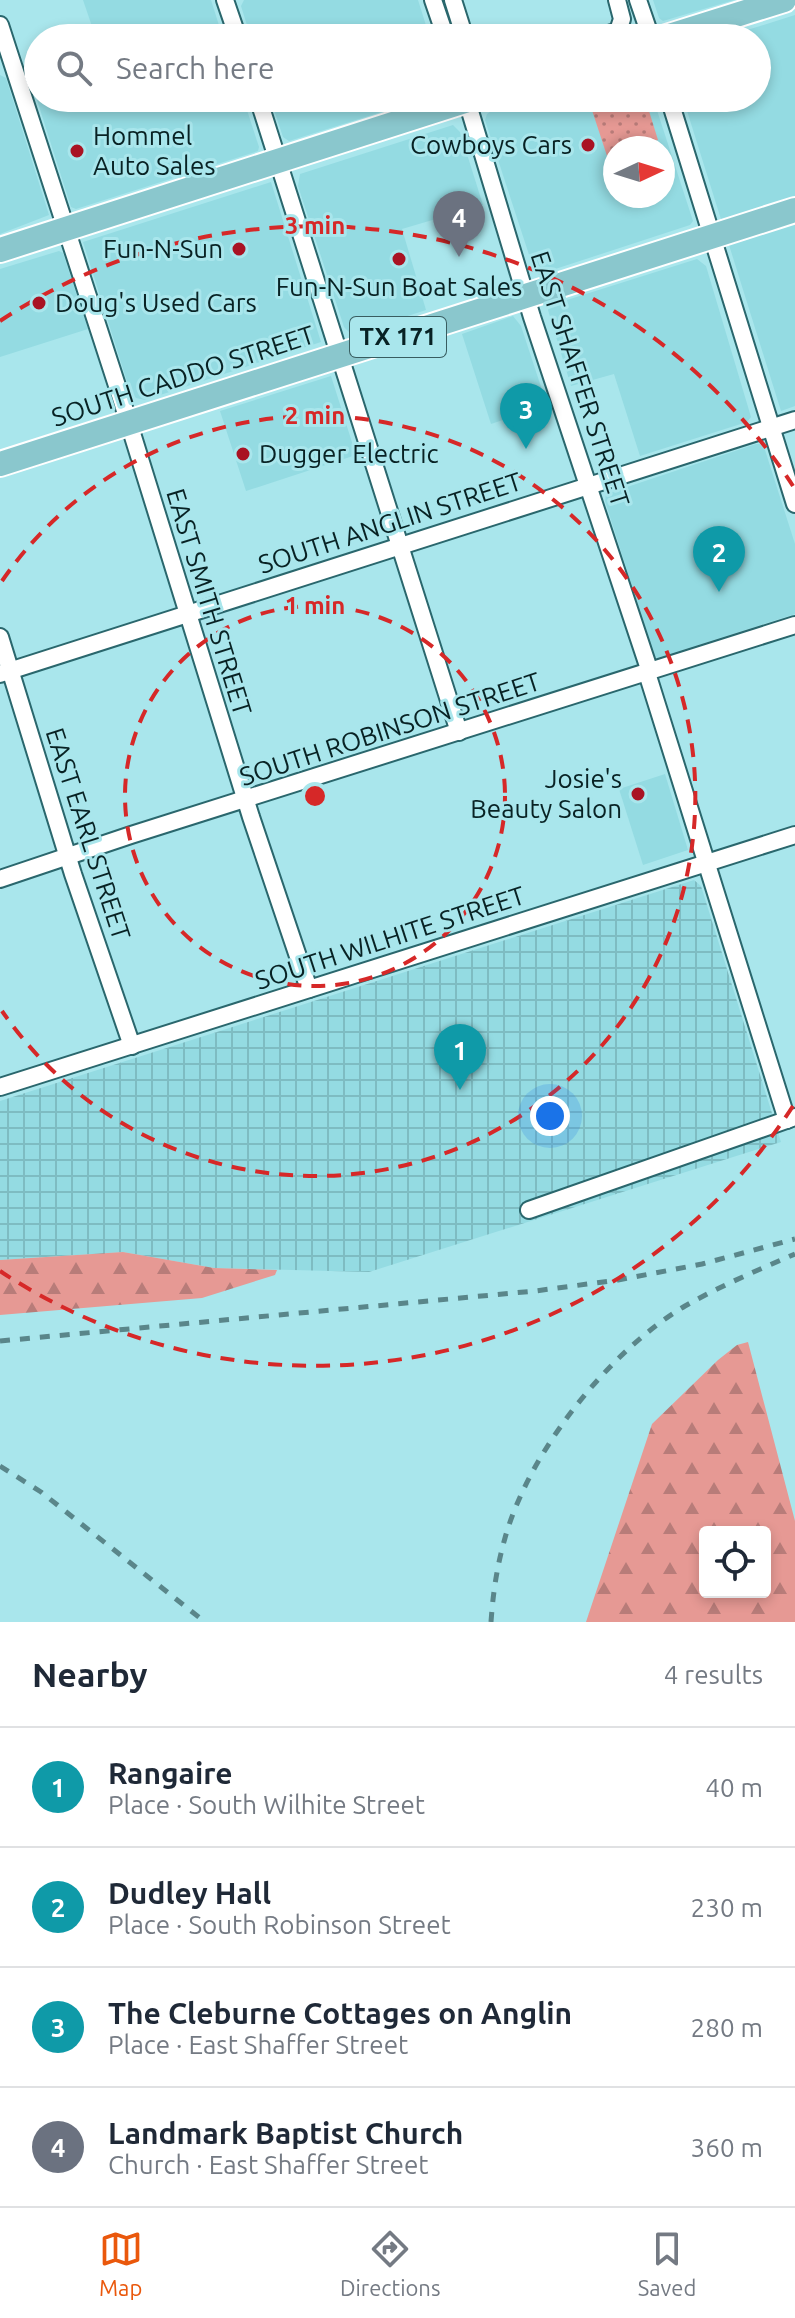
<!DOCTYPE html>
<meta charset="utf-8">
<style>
body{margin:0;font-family:Ubuntu,sans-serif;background:#f6f6f7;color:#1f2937}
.controls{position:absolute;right:24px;bottom:24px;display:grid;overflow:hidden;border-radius:8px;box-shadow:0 4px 12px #0003}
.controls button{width:72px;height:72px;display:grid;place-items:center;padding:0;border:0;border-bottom:2px solid #e0e1e3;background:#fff;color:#1f2937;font:40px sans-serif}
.compass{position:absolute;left:603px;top:136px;width:72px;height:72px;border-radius:50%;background:#fff;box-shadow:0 4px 12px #0003;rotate:86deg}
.you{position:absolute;left:550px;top:1116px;width:28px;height:28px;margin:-20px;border:6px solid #fff;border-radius:50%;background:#1a73e8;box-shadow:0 0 0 12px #1a73e833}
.badge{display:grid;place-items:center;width:52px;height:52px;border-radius:50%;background:#ea580c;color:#fff;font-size:26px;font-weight:700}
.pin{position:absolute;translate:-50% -66px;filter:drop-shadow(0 2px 4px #0008)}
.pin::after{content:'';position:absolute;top:42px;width:28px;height:24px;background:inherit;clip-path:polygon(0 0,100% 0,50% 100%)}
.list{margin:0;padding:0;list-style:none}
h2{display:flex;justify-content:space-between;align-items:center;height:104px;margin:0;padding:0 32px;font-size:34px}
h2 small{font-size:26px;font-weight:400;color:#747a83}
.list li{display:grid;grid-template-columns:52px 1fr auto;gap:24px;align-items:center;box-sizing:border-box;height:120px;padding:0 32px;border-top:2px solid #e0e1e3}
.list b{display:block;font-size:30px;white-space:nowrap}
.list p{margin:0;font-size:26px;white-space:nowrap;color:#747a83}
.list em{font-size:26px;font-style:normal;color:#747a83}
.icon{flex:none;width:44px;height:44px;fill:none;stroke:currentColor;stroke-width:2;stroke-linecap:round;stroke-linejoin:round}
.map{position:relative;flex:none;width:795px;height:1622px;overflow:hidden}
.search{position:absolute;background:#fff;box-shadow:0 4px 12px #0003;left:24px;right:24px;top:24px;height:88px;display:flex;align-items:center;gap:20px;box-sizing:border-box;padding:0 28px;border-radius:44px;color:#747a83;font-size:30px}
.sheet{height:584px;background:#fff}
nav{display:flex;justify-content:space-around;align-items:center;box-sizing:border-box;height:112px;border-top:2px solid #e0e1e3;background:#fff;font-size:22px;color:#747a83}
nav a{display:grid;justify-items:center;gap:4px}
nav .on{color:#ea580c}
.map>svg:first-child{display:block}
.built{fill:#94dbe2;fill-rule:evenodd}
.industrial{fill:url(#industrial-grid)}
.grass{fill:url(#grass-dots)}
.forest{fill:url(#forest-firs);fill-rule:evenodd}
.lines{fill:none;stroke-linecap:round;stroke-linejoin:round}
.street-casing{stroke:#2a676d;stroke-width:20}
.primary-casing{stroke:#fff;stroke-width:28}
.street{stroke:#fff;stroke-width:16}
.primary{stroke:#8ac7cd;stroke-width:24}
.rail{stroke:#5a868a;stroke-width:5;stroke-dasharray:10 10;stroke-linecap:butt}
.ring{fill:none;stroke:#d62828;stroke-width:4;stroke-dasharray:14 10}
.poi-dot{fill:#a91323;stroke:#a9e6ec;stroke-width:3}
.labels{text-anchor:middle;stroke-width:6;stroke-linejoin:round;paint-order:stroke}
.shield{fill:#a9e6ec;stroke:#385d60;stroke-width:2}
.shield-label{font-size:24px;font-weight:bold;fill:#082224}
.poi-label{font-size:26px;fill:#082224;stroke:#a9e6ec;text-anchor:start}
.street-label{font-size:26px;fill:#082224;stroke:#a9e6ec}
.centre{fill:#d62828;stroke:#a9e6ec;stroke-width:4}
.ring-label{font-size:24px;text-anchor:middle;font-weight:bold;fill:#d62828;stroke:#a9e6ec;stroke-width:6;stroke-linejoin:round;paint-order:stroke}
</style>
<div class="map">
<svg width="795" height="1622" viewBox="0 0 795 1622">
<defs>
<pattern id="industrial-grid" width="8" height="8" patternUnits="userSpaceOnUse" patternTransform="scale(2)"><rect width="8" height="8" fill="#94dbe2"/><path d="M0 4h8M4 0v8" fill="none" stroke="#7ebcc2"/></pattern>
<pattern id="grass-dots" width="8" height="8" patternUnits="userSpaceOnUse" patternTransform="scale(2)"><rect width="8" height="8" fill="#e69994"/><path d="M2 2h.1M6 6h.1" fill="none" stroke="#b87c79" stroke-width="1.8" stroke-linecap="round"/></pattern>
<pattern id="forest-firs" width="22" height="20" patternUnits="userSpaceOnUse" patternTransform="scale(2)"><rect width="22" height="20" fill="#e69994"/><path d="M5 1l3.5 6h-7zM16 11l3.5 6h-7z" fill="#b87c79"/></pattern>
</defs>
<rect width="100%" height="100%" fill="#a9e6ec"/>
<g class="built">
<polygon points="83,0 211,0 223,38 96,38"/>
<polygon points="244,0 418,0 430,38 251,38 241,6"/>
<polygon points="653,0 734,0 663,21 659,18"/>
<polygon points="795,15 795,406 781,411 683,98 757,98 757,38 722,38"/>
<polygon points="0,75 6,78 49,215 0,234"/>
<polygon points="42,98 243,98 259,147 258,151 76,209 71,207 37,100"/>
<polygon points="270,98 426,98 289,141 283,137"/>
<path d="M534,98H653L693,221L690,225L543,273H535L485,120L487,114L491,111ZM615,148H663V196H615Z"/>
<polygon points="453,125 460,132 483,205 402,229 426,310 359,332 350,333 344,327 298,186 300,174"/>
<polygon points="271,182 321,342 145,400 136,398 130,391 83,242"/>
<polygon points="59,251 63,253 88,329 0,357 0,269"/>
<polygon points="697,259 706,266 751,417 747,422 640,456 614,374 571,386 548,310 551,305"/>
<polygon points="513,316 521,326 547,405 491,424 462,334"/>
<polygon points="331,376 356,455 246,491 220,411"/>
<polygon points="756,444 760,444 765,450 795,544 795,614 657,658 654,656 605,501 606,494"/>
<polygon points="665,774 688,850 643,865 619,789"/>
</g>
<polygon class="industrial" points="694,880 701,886 781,1142 369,1272 214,1268 123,1252 0,1260 0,1101"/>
<polygon class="grass" points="588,98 645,98 658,140 632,148 615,148 615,153 607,156"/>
<g class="forest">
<polygon points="123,1252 214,1268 277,1270 275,1275 202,1298 0,1315 0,1260"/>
<path d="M748,1342L795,1521V1622H586L652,1424L718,1360L737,1345ZM705,1532H765V1592H705Z"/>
</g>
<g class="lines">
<g class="street-casing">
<g id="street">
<polyline points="225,0 238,38"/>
<polyline points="433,0 446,38"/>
<polyline points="453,0 465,38"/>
<polyline points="638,0 651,38"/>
<polyline points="0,25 122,401 251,817 309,989"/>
<polyline points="596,38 618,31 622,19 617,0"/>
<polyline points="258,98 459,732"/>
<polyline points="466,98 532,317 650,672"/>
<polyline points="669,98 795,504"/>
<polyline points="0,637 73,874 132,1046"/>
<polyline points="647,673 787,1120"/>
<polyline points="0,674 795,420"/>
<polyline points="0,879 131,835 795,625"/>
<polyline points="0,1087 795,835"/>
<polyline points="529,1210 795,1117"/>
</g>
</g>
<g class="primary-casing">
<g id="primary">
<polyline points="663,38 784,0"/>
<polyline points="0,250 474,98"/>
<polyline points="0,464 795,210"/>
</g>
</g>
<use href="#street" class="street"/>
<use href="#primary" class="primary"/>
<g class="rail">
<polyline points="0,1341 535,1291 618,1280 702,1264 795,1239"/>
<polyline points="0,1466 41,1492 205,1622"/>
<path d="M491,1622C493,1593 497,1566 505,1538C529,1452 608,1352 685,1306C720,1286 758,1270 795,1254"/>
</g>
</g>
<g class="ring">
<circle cx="315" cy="796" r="190"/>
<path d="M2 581A380 380 0 1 1 2 1011"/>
<path d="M793 1106A570 570 0 0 1 0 1271M0 321A570 570 0 0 1 793 486"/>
</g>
<g class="poi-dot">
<circle cx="588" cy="145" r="8"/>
<circle cx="77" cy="151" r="8"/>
<circle cx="239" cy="249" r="8"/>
<circle cx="399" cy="259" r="8"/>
<circle cx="39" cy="303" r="8"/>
<circle cx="243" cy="454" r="8"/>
<circle cx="638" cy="794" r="8"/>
</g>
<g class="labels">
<rect class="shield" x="350" y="317" width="96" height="40" rx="6"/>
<g class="shield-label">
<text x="398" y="345">TX 171</text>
</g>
<g class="poi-label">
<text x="93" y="145">Hommel<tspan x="93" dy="30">Auto Sales</tspan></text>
<text x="572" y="154" text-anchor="end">Cowboys Cars</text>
<text x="223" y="258" text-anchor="end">Fun-N-Sun</text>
<text x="399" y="296" text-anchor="middle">Fun-N-Sun Boat Sales</text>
<text x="55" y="312">Doug's Used Cars</text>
<text x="259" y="463">Dugger Electric</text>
<text x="622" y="788" text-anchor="end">Josie's<tspan x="622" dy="30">Beauty Salon</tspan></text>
</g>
<g class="street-label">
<text transform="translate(183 376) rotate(-18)" y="9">SOUTH CADDO STREET</text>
<text transform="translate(580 379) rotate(72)" y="9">EAST SHAFFER STREET</text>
<text transform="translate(390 523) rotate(-18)" y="9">SOUTH ANGLIN STREET</text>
<text transform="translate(209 602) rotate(73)" y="9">EAST SMITH STREET</text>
<text transform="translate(390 729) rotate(-18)" y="9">SOUTH ROBINSON STREET</text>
<text transform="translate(88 834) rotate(72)" y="9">EAST EARL STREET</text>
<text transform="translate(390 938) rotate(-18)" y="9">SOUTH WILHITE STREET</text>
</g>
</g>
<circle cx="315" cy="796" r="12" class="centre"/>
<g class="ring-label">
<text x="315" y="234">3 min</text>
<text x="315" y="424">2 min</text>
<text x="315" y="614">1 min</text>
</g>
</svg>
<div class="controls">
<button><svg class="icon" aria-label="locate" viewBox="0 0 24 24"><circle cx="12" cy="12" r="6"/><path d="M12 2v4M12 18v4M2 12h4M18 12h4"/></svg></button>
</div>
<svg class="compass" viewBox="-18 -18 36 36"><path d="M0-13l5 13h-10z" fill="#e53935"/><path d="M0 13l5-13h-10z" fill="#747a83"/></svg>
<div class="you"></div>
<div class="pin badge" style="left:460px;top:1090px;background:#0f9aa8">1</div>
<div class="pin badge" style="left:719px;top:592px;background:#0f9aa8">2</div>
<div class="pin badge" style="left:526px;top:449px;background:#0f9aa8">3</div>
<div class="pin badge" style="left:459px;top:257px;background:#6b7280">4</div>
<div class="search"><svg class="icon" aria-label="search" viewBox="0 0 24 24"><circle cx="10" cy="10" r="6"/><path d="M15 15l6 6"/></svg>Search here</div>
</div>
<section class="sheet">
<h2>Nearby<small>4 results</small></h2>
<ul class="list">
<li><span class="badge" style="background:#0f9aa8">1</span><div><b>Rangaire</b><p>Place · South Wilhite Street</p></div><em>40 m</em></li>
<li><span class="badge" style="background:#0f9aa8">2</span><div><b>Dudley Hall</b><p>Place · South Robinson Street</p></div><em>230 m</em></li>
<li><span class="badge" style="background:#0f9aa8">3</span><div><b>The Cleburne Cottages on Anglin</b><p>Place · East Shaffer Street</p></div><em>280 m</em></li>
<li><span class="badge" style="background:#6b7280">4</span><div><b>Landmark Baptist Church</b><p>Church · East Shaffer Street</p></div><em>360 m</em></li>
</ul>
</section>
<nav>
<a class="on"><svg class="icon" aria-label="map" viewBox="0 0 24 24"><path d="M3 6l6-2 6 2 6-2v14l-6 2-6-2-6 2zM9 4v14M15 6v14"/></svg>Map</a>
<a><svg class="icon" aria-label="directions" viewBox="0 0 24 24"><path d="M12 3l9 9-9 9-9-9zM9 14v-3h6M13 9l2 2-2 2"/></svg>Directions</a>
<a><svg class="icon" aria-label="saved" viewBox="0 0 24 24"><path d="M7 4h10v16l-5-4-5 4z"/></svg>Saved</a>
</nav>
